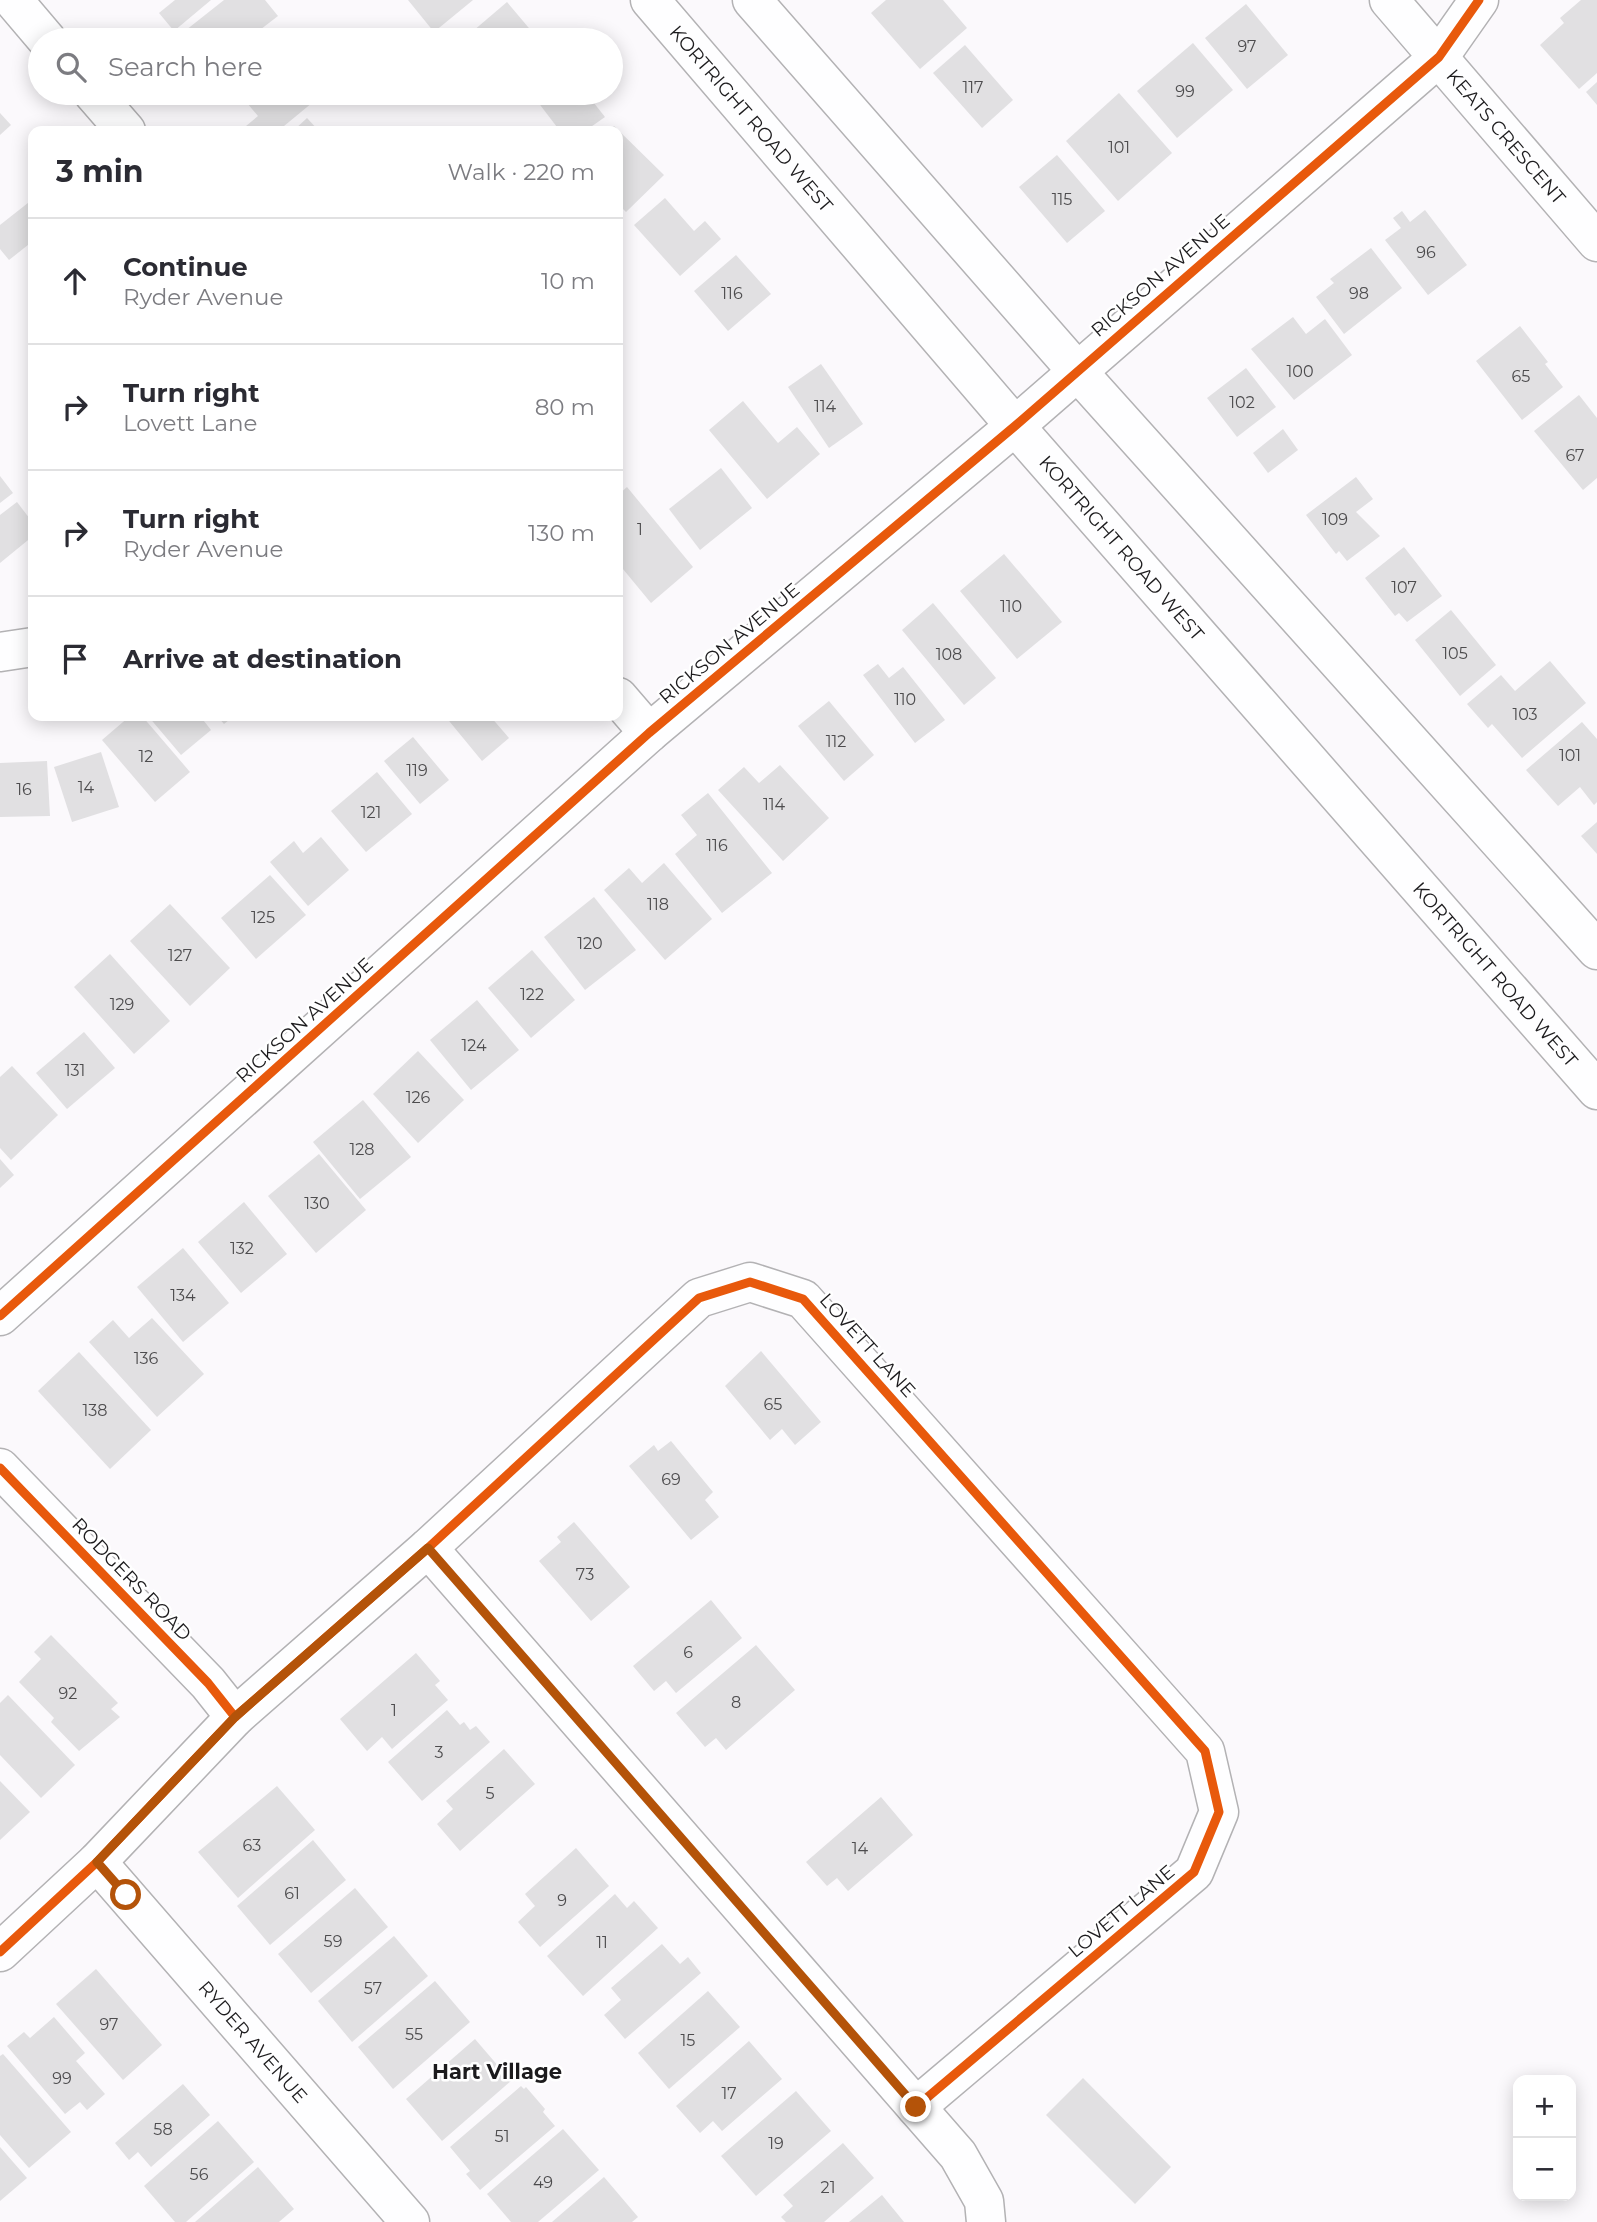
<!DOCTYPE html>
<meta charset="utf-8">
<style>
body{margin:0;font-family:Montserrat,sans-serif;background:#f2f2f3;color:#2b2b33}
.controls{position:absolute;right:21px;bottom:21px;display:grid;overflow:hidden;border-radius:14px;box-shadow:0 4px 18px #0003}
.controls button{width:63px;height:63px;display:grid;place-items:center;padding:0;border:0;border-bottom:2px solid #e1e1e2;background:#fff;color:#2b2b33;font:35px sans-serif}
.stop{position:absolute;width:21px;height:21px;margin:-16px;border:5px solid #b45309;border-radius:50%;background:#fff}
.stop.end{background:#b45309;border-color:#fff;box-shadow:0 2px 7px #0008}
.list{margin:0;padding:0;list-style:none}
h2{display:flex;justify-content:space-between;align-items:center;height:91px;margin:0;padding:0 28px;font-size:30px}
h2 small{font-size:23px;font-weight:400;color:#7c7c81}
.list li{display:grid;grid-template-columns:46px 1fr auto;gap:21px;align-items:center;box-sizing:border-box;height:126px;padding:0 28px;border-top:2px solid #e1e1e2}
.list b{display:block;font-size:26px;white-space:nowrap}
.list p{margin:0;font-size:23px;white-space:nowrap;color:#7c7c81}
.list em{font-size:23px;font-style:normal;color:#7c7c81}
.icon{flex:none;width:38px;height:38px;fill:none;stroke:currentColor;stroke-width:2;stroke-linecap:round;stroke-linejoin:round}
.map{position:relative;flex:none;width:1597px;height:2222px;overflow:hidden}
.search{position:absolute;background:#fff;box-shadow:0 4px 18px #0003;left:28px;top:28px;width:595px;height:77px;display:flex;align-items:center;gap:18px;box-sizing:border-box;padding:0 24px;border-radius:38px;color:#7c7c81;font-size:26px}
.panel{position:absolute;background:#fff;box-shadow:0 4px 18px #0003;left:28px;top:126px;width:595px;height:595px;border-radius:14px}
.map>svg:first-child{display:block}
.building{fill:#e1e0e2}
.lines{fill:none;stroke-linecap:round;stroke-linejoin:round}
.street-casing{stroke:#b3b2b4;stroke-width:41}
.secondary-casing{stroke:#b3b2b4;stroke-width:41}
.street{stroke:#fefeff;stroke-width:38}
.secondary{stroke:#fefeff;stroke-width:38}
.cycleway-casing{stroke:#fff;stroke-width:13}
.cycleway{stroke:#e8590c;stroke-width:9}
.route{stroke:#b45309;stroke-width:9}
.labels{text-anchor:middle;stroke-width:5;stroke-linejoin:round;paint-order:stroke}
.number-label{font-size:16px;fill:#4d4c4e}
.street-label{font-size:19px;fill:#1c1b1d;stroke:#fff}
.neighbourhood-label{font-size:21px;font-weight:bold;fill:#1c1b1d;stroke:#fff}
</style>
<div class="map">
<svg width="1597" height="2222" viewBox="0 0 1597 2222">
<rect width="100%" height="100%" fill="#fbf9fc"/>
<g class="building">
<polygon points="175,0 211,0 174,31 159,13"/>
<polygon points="224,0 265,0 278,16 247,40 186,40 181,34"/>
<polygon points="408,0 473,0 434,32"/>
<polygon points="886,0 943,0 967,28 920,69 871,13"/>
<polygon points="1581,0 1597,0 1597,73 1579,89 1540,45 1564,23 1560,18"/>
<polygon points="507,2 539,40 470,40 466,37"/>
<polygon points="1246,4 1288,55 1247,89 1205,38"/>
<polygon points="1193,43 1233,90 1177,138 1137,91"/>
<polygon points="965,45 1013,100 982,128 933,73"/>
<polygon points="1597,82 1597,105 1586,92"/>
<polygon points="221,93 244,93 231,104"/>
<polygon points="259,93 314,93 318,98 278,131 240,131 258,116 247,103"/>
<polygon points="531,93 586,93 605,117 585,131 560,131"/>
<polygon points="1119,93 1172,153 1118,201 1066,141"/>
<polygon points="0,113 11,125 0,135"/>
<polygon points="307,118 319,131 293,131"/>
<polygon points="614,126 664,175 626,212 618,204 618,131 609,131"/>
<polygon points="1057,155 1105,211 1067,243 1019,187"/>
<polygon points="665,198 694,231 705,221 721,239 680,276 634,225"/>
<polygon points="33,199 33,241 9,260 0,249 0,225"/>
<polygon points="1425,210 1467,265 1428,295 1385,240 1401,228 1393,218 1402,211 1410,222"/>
<polygon points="1371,248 1402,288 1344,334 1316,297 1334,283 1330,279"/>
<polygon points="736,255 771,294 728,331 694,291"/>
<polygon points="1293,317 1306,334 1325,319 1352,355 1294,400 1251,349"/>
<polygon points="1520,326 1548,362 1545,364 1563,387 1522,420 1476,361"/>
<polygon points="821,364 863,424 829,448 788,387"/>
<polygon points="1246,368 1276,407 1237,437 1207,398"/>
<polygon points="1579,395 1597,418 1597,478 1583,490 1534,431"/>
<polygon points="743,401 778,443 797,427 820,454 767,499 709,430"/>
<polygon points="1283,429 1298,450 1268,473 1253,453"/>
<polygon points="721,468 752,508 700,550 669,509"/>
<polygon points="0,476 13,493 0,503"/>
<polygon points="1356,477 1373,499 1356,512 1380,536 1347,561 1339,551 1336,554 1306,515"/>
<polygon points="627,487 693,567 651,603 618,563 618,495"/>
<polygon points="17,502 33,523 33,536 0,563 0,515"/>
<polygon points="1404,547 1442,596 1407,622 1399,613 1395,616 1365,578"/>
<polygon points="1004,554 1062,622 1017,659 960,591"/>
<polygon points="933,603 996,678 964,705 902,630"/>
<polygon points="1451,610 1496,665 1460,696 1415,640"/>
<polygon points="1550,661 1586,703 1522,758 1492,724 1488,728 1467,704 1501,675 1515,691"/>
<polygon points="878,664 889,678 903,667 945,720 915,743 863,675"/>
<polygon points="829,701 874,755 844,781 798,726"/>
<polygon points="130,716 142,716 190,772 155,802 102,740"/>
<polygon points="148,716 200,716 211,730 181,755"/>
<polygon points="217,716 234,716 224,724"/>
<polygon points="445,716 490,716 509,738 482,761"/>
<polygon points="1582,722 1597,739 1597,802 1594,805 1580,787 1558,806 1526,770"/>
<polygon points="413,737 449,780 420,804 384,761"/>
<polygon points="101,752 119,807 72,822 54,767"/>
<polygon points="47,761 50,816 0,817 0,763"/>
<polygon points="780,765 829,818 783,861 718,790 744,767 759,783"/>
<polygon points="377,772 412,814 366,852 331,811"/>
<polygon points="708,793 772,873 722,913 675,854 697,835 681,815"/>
<polygon points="1597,822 1597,854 1581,836"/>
<polygon points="321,837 349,870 308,906 270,862 294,841 303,853"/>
<polygon points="664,863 712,919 665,960 604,890 629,868 642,883"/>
<polygon points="270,875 306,915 256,959 221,918"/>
<polygon points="594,897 636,950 585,990 544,937"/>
<polygon points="170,904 230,968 190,1006 130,941"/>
<polygon points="532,950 575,1000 531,1038 488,988"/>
<polygon points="110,954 170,1021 134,1054 74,987"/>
<polygon points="477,1000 519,1050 471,1090 430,1040"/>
<polygon points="84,1032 115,1068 67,1109 36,1073"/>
<polygon points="418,1051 464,1100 418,1143 373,1094"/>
<polygon points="12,1066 58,1115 11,1160 0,1148 0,1077"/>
<polygon points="363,1100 411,1157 360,1199 313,1142"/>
<polygon points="319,1154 366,1210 316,1253 268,1196"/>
<polygon points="0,1159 14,1175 0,1188"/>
<polygon points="244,1202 287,1254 241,1293 198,1242"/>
<polygon points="183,1248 229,1303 183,1342 137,1287"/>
<polygon points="152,1318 204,1374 157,1417 89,1342 113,1320 129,1338"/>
<polygon points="761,1351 821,1422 795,1445 782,1429 770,1440 725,1386"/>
<polygon points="79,1352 151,1430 110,1469 38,1391"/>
<polygon points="671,1441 713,1492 705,1500 719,1517 691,1540 629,1466 654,1445 658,1451"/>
<polygon points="574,1522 630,1587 591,1621 539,1561 561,1542 557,1537"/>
<polygon points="711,1600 742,1638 676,1693 666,1681 654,1691 633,1666"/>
<polygon points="51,1635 118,1703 111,1709 120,1717 79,1751 51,1722 54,1718 19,1682 41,1659 34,1652"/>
<polygon points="756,1645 795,1690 726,1750 716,1738 705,1747 676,1713"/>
<polygon points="416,1653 440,1681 435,1685 448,1700 392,1749 382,1737 367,1751 340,1719"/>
<polygon points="8,1695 75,1765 41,1798 0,1755 0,1703"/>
<polygon points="447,1710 460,1725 464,1722 470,1730 476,1726 490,1742 422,1801 388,1762"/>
<polygon points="504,1749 535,1784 460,1851 437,1824 453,1809 446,1801"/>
<polygon points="0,1781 30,1812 0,1840"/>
<polygon points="277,1786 315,1830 238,1898 198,1852"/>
<polygon points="881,1797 913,1835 848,1891 837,1878 827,1886 806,1862"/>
<polygon points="313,1840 346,1880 270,1945 237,1906"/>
<polygon points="576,1848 609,1886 540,1947 518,1922 535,1906 525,1894"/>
<polygon points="355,1888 388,1927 311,1993 278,1954"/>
<polygon points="615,1894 627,1908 634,1901 658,1928 583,1996 547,1956"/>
<polygon points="394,1936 428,1976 352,2042 318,2001"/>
<polygon points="662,1944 680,1964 688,1957 701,1973 625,2039 604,2015 621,2000 611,1988"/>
<polygon points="96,1969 162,2045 123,2080 56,2004"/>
<polygon points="435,1981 470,2022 393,2089 358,2047"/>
<polygon points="708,1991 740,2027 669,2089 638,2053"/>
<polygon points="54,2017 85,2053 76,2061 105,2094 87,2110 80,2102 65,2114 7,2046 24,2032 30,2038"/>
<polygon points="475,2039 511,2081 442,2141 406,2099"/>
<polygon points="749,2041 782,2079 722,2131 713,2121 700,2133 676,2106"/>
<polygon points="3,2054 71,2132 29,2168 0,2135 0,2056"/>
<polygon points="1083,2078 1171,2167 1135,2204 1046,2115"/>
<polygon points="183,2084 210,2115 151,2167 138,2152 129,2160 115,2143"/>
<polygon points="521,2086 524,2089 526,2087 545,2109 543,2112 555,2126 480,2190 466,2174 470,2171 450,2147"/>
<polygon points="796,2091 831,2131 756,2196 721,2156"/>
<polygon points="218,2121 254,2162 186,2222 175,2222 144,2186"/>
<polygon points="563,2129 599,2170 538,2222 511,2222 487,2194"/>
<polygon points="843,2143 874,2178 824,2222 786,2222 781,2217 793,2206 783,2195"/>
<polygon points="0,2147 27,2178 0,2201"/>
<polygon points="258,2167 294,2209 279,2222 195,2222"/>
<polygon points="604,2177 638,2217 632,2222 552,2222"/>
<polygon points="882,2195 904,2222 849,2222"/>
</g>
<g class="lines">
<g class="street-casing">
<g id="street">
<polyline points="13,0 47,40"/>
<path id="s1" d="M1389,0L1597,242"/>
<polyline points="93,93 126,131"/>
<polyline points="0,652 33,647"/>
<polyline points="618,697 649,733"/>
<polyline points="0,1316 649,733 1015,426 1439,57 1479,0"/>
<polyline points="0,1468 208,1683 235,1717"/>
<polyline points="428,1548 958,2155 984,2201 986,2222"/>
<path id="s2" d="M97,1862L410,2222"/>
<polyline points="0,1952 97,1862 235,1717 428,1548 699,1298 750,1282 803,1299 1205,1751 1219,1812 1194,1872 916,2107"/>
</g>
</g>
<g class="secondary-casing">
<g id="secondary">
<path id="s3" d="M650,0L1015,426L1597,1090"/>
<polyline points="752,0 1077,371 1597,950"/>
</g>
</g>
<use href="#street" class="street"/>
<use href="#secondary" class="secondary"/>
<g class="cycleway-casing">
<g id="cycleway">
<polyline points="0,1316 649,733 1015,426 1439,57 1479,0"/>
<polyline points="0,1468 208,1683 235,1717"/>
<polyline points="0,1952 97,1862 235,1717 428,1548 699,1298 750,1282 803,1299 1205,1751 1219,1812 1194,1872 916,2107"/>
</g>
</g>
<use href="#cycleway" class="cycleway"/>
</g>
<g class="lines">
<polyline class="route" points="126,1895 97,1862 235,1717 428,1548 916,2107"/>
</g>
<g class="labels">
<g class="number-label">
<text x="1247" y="52">97</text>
<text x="973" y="93">117</text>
<text x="1185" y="97">99</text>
<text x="1119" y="153">101</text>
<text x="1062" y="205">115</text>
<text x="1426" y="258">96</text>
<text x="732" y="299">116</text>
<text x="1359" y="299">98</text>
<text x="1300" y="377">100</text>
<text x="1521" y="382">65</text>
<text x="1242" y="408">102</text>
<text x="825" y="412">114</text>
<text x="1575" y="461">67</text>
<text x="1335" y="525">109</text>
<text x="640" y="535">1</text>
<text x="1404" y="593">107</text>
<text x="1011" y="612">110</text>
<text x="1455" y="659">105</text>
<text x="949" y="660">108</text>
<text x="905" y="705">110</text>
<text x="1525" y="720">103</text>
<text x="836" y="747">112</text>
<text x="1570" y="761">101</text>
<text x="146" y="762">12</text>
<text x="417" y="776">119</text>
<text x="86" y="793">14</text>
<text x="24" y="795">16</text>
<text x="774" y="810">114</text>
<text x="371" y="818">121</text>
<text x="717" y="851">116</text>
<text x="658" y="910">118</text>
<text x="263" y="923">125</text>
<text x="590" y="949">120</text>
<text x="180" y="961">127</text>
<text x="532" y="1000">122</text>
<text x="122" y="1010">129</text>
<text x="474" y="1051">124</text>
<text x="75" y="1076">131</text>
<text x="418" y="1103">126</text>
<text x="362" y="1155">128</text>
<text x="317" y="1209">130</text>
<text x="242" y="1254">132</text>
<text x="183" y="1301">134</text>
<text x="146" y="1364">136</text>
<text x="773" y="1410">65</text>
<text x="95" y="1416">138</text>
<text x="671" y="1485">69</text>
<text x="585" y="1580">73</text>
<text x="688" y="1658">6</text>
<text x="68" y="1699">92</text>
<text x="736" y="1708">8</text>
<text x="394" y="1716">1</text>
<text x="439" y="1758">3</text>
<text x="490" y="1799">5</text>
<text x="252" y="1851">63</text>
<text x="860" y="1854">14</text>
<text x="292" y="1899">61</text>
<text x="562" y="1906">9</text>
<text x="333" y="1947">59</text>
<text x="602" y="1948">11</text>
<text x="373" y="1994">57</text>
<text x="109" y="2030">97</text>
<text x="414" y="2040">55</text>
<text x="688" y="2046">15</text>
<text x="62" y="2084">99</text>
<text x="729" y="2099">17</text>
<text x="163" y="2135">58</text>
<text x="502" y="2142">51</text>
<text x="776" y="2149">19</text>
<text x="199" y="2180">56</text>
<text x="543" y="2188">49</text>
<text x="828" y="2193">21</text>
</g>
<g class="street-label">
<text dy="7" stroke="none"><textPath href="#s3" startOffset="156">KORTRIGHT ROAD WEST</textPath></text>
<text dy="7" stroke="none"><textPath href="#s1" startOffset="180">KEATS CRESCENT</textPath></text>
<text transform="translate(1160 275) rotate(-41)" y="7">RICKSON AVENUE</text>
<text dy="7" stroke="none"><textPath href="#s3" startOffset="723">KORTRIGHT ROAD WEST</textPath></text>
<text transform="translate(729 643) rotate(-40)" y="7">RICKSON AVENUE</text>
<text dy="7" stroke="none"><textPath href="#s3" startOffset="1290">KORTRIGHT ROAD WEST</textPath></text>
<text transform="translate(304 1020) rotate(-42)" y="7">RICKSON AVENUE</text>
<text transform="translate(868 1345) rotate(48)" y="7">LOVETT LANE</text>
<text transform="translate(132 1579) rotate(46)" y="7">RODGERS ROAD</text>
<text transform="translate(1121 1911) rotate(-40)" y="7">LOVETT LANE</text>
<text dy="7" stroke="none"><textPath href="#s2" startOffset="238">RYDER AVENUE</textPath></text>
</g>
<g class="neighbourhood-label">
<text x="497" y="2079">Hart Village</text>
</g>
</g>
</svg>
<div class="controls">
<button>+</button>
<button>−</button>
</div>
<div class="stop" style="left:126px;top:1895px"></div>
<div class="stop end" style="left:916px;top:2107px"></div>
<div class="search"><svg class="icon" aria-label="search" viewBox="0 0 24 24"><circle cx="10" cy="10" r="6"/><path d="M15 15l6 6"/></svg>Search here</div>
<section class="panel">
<h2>3 min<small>Walk · 220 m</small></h2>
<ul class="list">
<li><svg class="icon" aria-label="ahead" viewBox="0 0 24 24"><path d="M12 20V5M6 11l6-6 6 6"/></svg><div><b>Continue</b><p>Ryder Avenue</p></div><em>10 m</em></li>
<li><svg class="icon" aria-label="right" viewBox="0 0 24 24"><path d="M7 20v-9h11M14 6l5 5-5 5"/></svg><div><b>Turn right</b><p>Lovett Lane</p></div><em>80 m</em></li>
<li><svg class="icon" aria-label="right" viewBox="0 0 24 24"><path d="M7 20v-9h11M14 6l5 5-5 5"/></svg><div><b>Turn right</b><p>Ryder Avenue</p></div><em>130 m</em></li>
<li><svg class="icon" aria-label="arrive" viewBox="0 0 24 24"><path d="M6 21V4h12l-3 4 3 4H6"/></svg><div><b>Arrive at destination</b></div></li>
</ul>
</section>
</div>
